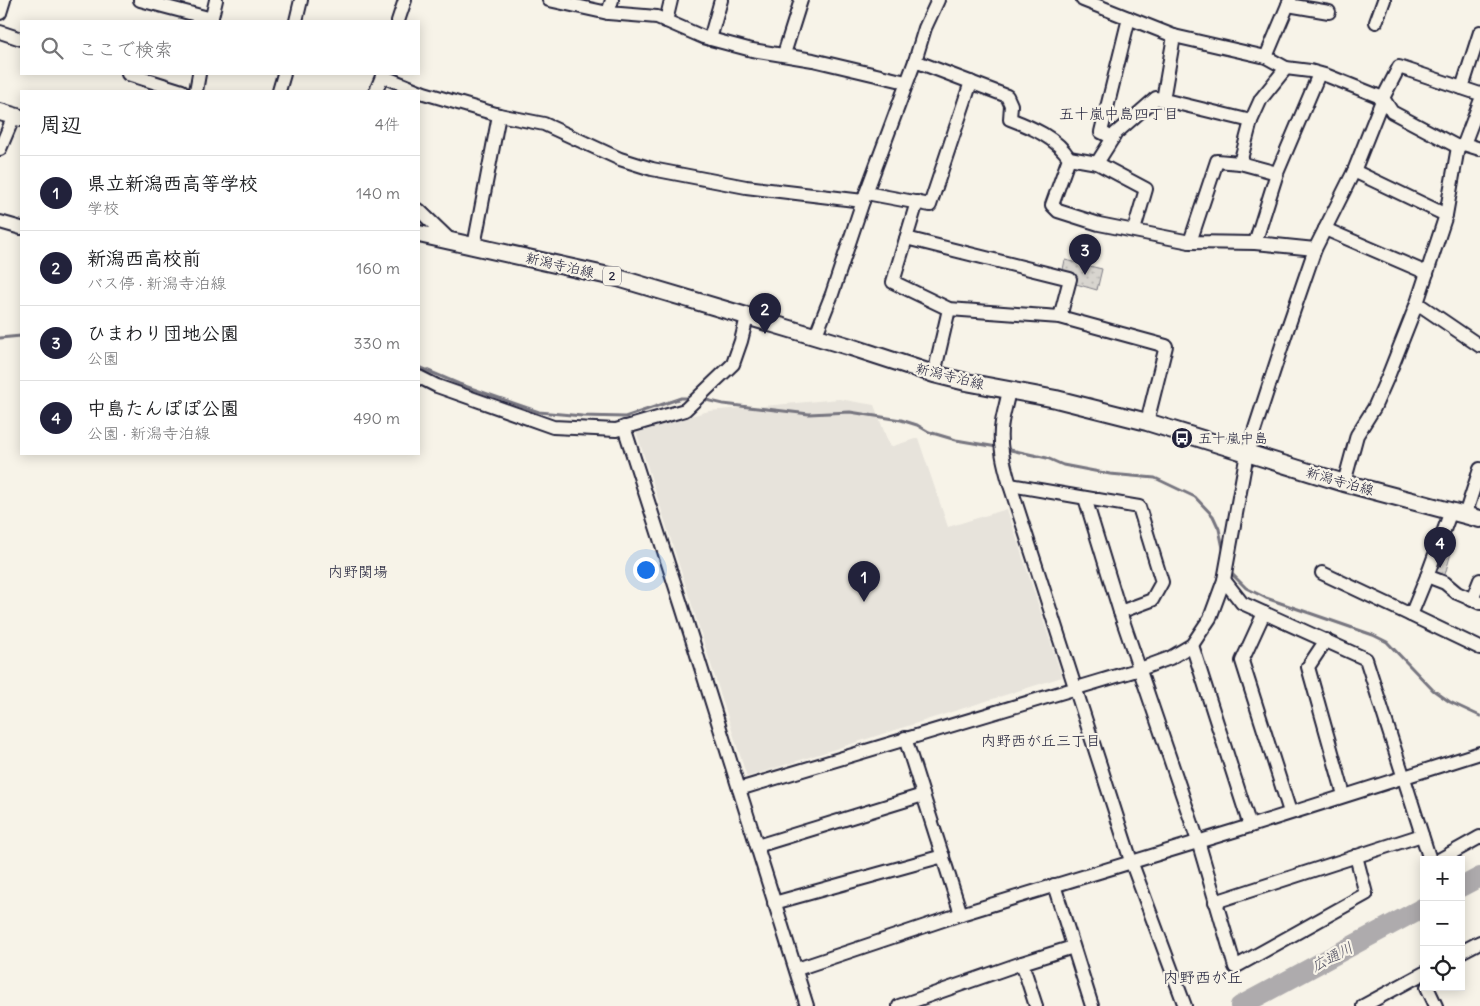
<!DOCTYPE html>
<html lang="ja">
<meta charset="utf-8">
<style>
body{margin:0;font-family:Delius,"Klee One",sans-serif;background:#f6f6f6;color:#202124}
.controls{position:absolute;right:15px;bottom:15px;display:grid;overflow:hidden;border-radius:0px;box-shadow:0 2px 12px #0003}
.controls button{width:45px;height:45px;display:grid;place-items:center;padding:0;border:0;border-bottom:1px solid #e0e0e0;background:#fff;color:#202124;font:25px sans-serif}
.you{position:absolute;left:645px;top:569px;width:18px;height:18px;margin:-12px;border:4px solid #fff;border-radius:50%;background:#1a73e8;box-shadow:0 0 0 8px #1a73e833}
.badge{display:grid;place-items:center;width:32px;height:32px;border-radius:50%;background:#22223b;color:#fff;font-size:16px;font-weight:700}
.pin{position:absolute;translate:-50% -41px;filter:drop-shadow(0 1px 2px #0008)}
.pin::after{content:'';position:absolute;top:26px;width:18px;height:15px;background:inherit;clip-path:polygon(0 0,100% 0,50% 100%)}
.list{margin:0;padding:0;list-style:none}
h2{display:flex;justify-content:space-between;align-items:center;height:65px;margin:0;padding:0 20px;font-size:21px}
h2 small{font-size:16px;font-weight:400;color:#757577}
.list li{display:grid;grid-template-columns:32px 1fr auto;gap:15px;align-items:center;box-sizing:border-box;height:75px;padding:0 20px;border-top:1px solid #e0e0e0}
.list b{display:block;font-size:19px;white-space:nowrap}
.list p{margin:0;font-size:16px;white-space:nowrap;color:#757577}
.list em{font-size:16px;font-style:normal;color:#757577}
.icon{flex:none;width:28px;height:28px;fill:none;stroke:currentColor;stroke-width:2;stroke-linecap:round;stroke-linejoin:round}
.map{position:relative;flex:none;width:1480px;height:1006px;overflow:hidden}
.search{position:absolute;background:#fff;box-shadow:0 2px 12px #0003;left:20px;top:20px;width:400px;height:55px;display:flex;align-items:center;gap:12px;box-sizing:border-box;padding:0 18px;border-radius:0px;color:#757577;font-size:19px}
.panel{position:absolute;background:#fff;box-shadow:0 2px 12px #0003;left:20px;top:90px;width:400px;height:365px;border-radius:0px}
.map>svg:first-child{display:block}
.built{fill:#e7e3db}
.grass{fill:url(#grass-dots);stroke:#7d7c85}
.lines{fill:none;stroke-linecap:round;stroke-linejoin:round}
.stream{stroke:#76747f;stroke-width:3}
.river{stroke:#aeabad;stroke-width:20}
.minor-casing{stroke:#22223b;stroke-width:16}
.major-casing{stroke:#22223b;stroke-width:20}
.minor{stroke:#f7f3e8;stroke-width:12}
.major{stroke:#f7f3e8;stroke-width:16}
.labels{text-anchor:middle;stroke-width:4.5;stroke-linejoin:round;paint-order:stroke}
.shield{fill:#f7f3e8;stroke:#62616f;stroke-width:1}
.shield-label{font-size:12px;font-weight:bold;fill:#22223b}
.street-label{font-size:14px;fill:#22223b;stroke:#f7f3e8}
.poi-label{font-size:14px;fill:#22223b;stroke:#f7f3e8;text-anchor:start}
.neighbourhood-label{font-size:15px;fill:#22223b;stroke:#f7f3e8}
.water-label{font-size:15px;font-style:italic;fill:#535263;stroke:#f7f3e8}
.quarter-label{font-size:16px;fill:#22223b;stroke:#f7f3e8}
</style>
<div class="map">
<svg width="1480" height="1006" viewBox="0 0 1480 1006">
<defs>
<pattern id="grass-dots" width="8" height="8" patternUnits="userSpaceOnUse" patternTransform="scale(1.25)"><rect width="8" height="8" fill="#d8d5cf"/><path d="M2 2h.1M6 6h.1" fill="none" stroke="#b9b7b3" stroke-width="1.8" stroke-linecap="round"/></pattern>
</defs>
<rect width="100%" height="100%" fill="#f7f3e8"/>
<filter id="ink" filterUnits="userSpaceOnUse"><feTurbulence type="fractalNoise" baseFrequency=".02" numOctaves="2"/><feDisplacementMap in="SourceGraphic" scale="10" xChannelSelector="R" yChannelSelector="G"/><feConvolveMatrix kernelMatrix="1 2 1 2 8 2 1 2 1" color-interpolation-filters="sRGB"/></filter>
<g filter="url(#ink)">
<polygon class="built" points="839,399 874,405 890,447 918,438 948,527 1007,509 1062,677 747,777 636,431 709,411"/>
<g class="grass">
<polygon points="1065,260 1102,269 1097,290 1076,284 1077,277 1062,274"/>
<polygon points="1440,550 1451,553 1444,578 1434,572"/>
</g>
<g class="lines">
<g class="stream">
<polyline points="0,338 21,336"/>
<polyline points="419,367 459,384 539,412 582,416 625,417 681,398 691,398"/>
<polyline points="702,399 723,404 809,414 850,412 901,420 917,425 929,432 956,440 997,447"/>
<polyline points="1006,449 1047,458 1063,465 1110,474 1155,478 1195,497 1213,516 1219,529 1224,553"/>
<polyline points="1231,570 1232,574 1246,588 1266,598 1373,635 1387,642 1433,690 1450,702 1480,716"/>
</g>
<g class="river">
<polyline points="1461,887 1480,877"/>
<polyline points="1240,1006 1424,907"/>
</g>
<g class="minor-casing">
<g id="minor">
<polyline points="140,0 212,19"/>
<polyline points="549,0 608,13 657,17 703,37 752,50 813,60 906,82"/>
<polyline points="1083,0 1174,36 1266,57 1286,68 1310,71 1328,76 1383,98 1392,112 1458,147"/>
<polyline points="1288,5 1329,12"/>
<polyline points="0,13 4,0"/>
<polyline points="608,13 612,0"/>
<polyline points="211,21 216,0"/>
<polyline points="296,21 301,0"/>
<polyline points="398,21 405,0"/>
<polyline points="666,21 671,0"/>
<polyline points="1376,22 1384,0"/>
<polyline points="0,32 21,39"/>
<polyline points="710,39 721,0"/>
<polyline points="784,54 801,0"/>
<polyline points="1266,57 1290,0"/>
<path d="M915,61L1007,96L1011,105L1010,119C1031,127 1057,138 1069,158L1052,205L1058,211L1099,224L1190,242L1255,243L1315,249"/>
<polyline points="128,74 182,91"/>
<polyline points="382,76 424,93 499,115 544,124 620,159 652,169 746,187 863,201"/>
<polyline points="1462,88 1480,32"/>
<polyline points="196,91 199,74"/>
<polyline points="279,91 284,74"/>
<polyline points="376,91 383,74"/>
<polyline points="1163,100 1174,36"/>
<polyline points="1113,138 1101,132 1129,18"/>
<polyline points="1464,144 1480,102"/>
<polyline points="1458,147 1464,144 1480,149"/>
<polyline points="0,149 14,116"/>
<polyline points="1069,158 1097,163 1116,133 1156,98 1251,121"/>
<polyline points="1097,163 1146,189 1134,230"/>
<polyline points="1240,163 1277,173"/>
<polyline points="1354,171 1446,215"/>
<polyline points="866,193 930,205 971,82"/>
<polyline points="419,210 450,240"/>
<polyline points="0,222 21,228"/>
<polyline points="1325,229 1427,273"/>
<polyline points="906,238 1070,279 1060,317 949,309 893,282 917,202"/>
<polyline points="1190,242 1217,161 1240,163 1251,121 1261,99 1286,68"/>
<polyline points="1255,243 1277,173 1319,74"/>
<polyline points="474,246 499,115"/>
<polyline points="1417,303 1480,346"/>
<polyline points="1060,317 1166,346 1147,422"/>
<polyline points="815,337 832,294 863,201 915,61 925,28 938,0"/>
<polyline points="934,374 949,309"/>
<polyline points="419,377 437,386 553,427 616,430 685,410 733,364 741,341 747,317"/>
<path d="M1009,390C1007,401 1004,411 1002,422C998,442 1004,465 1010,485L1131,861L1185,1006"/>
<polyline points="624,427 682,607 807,1006"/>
<polyline points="1344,483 1357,435 1374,408 1389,374 1417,303 1446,215 1458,147"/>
<polyline points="1010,485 1139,507 1162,582 1152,600 1120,612"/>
<polyline points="1085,498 1120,612 1198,841 1235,967 1366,894 1356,856"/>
<polyline points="1451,511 1427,576 1445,583 1457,593 1480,603"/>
<polyline points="1465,515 1480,469"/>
<polyline points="1322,573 1411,615"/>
<polyline points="1427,576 1411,615 1480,648"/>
<polyline points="1224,580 1242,603 1366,659 1430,860"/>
<polyline points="1472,600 1480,580"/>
<polyline points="1264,613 1242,661 1290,812"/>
<polyline points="1326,640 1308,667 1344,795"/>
<polyline points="1192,645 1250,826"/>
<polyline points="905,738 961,914"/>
<polyline points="739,789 1140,669 1170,658 1192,645 1210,618 1224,580 1247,453 1286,333 1315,249 1354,171 1383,98 1399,67 1480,94"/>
<polyline points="757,846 923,795"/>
<polyline points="1439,860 1480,837"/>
<polyline points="1054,885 1092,1006"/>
<polyline points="1215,902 1422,835"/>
<polyline points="774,903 943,856"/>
<polyline points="1461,952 1480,942"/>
<polyline points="1022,963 1036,1006"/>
<polyline points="797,969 961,914 1250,826 1480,753"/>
<polyline points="1427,987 1436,1006"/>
<polyline points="899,1006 1022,963 1073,947"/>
<polyline points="1363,1006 1424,973"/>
</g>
</g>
<g class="major-casing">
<g id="major">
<polyline points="0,112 21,118"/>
<polyline points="419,234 618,278 851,347 934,374 966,382 1056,399 1147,422 1344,483 1480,519"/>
</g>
</g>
<use href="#minor" class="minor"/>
<use href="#major" class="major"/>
</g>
</g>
<defs>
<g id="bus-disc" transform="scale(1.125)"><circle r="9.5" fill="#22223b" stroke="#f7f3e8"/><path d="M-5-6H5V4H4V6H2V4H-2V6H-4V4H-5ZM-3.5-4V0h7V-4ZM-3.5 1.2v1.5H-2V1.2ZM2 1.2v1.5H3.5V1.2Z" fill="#fff"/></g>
</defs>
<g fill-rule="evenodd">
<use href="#bus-disc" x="1182" y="438"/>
</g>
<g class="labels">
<rect class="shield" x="603" y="266.5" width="18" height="19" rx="4"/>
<g class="shield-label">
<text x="612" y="280">2</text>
</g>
<g class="street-label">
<text transform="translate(560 265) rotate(13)" y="5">新潟寺泊線</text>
<text transform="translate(950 376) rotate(14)" y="5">新潟寺泊線</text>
<text transform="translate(1340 481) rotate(16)" y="5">新潟寺泊線</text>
</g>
<g class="poi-label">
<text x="1198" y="443">五十嵐中島</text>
</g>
<g class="neighbourhood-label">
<text x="1119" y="119">五十嵐中島四丁目</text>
<text x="358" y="577">内野関場</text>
<text x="1041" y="746">内野西が丘三丁目</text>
</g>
<g class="water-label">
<text transform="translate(1332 957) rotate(-28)" y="5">広通川</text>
</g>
<g class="quarter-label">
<text x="1203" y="983">内野西が丘</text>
</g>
</g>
</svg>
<div class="controls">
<button>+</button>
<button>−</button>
<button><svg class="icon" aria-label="locate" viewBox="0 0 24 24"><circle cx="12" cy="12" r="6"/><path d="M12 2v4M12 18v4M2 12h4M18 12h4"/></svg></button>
</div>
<div class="you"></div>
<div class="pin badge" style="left:864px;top:602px">1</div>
<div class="pin badge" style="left:765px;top:334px">2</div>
<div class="pin badge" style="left:1085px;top:275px">3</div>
<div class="pin badge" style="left:1440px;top:568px">4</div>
<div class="search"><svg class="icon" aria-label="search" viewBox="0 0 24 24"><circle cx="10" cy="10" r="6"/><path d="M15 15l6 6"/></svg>ここで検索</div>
<section class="panel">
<h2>周辺<small>4件</small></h2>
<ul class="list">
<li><span class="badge">1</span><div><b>県立新潟西高等学校</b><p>学校</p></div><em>140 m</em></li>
<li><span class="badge">2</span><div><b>新潟西高校前</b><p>バス停 · 新潟寺泊線</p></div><em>160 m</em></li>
<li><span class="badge">3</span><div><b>ひまわり団地公園</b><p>公園</p></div><em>330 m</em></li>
<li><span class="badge">4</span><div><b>中島たんぽぽ公園</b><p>公園 · 新潟寺泊線</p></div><em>490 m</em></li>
</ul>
</section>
</div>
